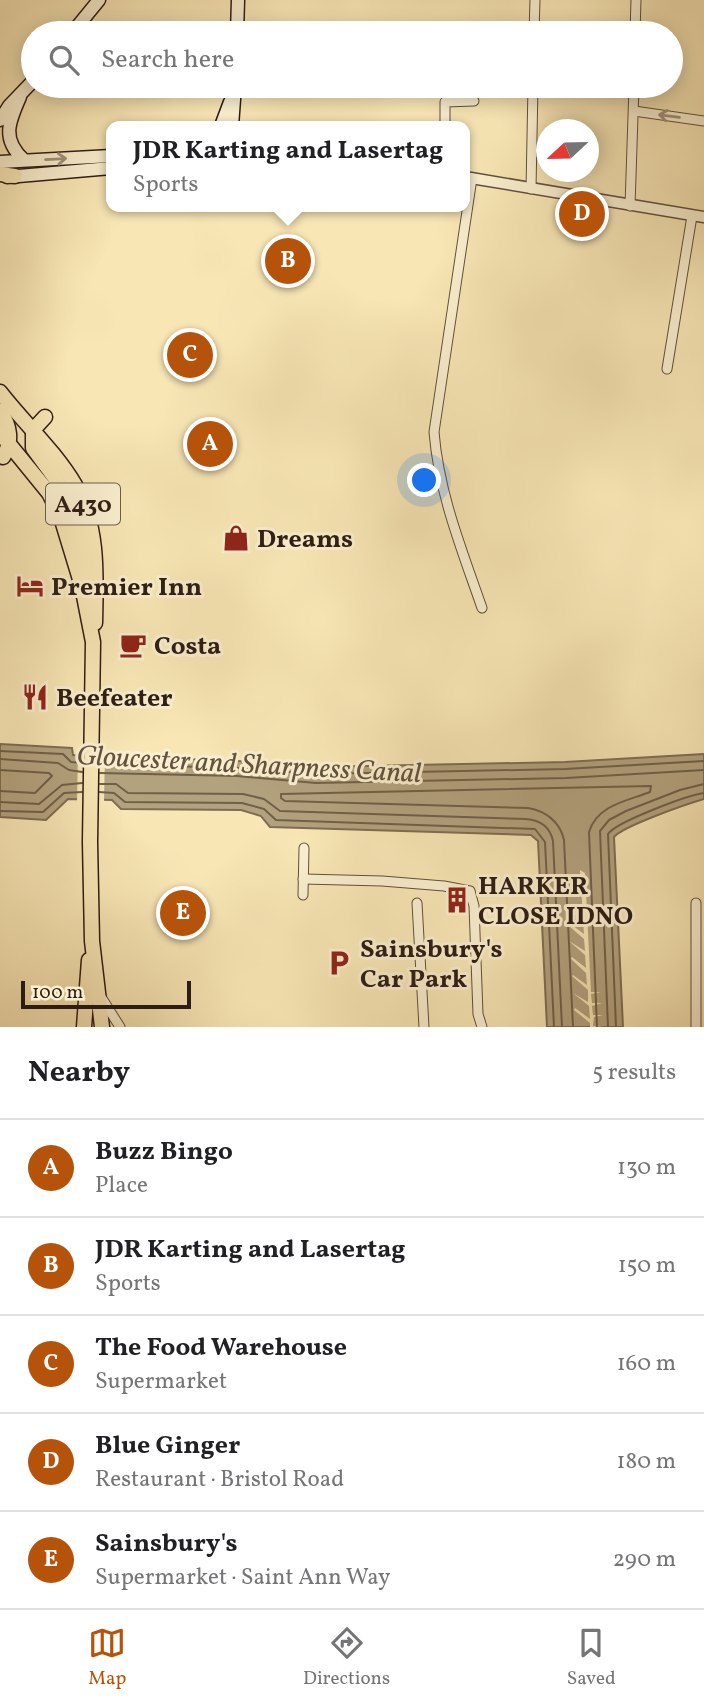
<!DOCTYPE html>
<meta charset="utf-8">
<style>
body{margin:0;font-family:Vollkorn,serif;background:#f2f2f2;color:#202124}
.compass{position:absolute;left:536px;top:119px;width:63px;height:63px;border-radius:50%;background:#fff;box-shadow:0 4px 18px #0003;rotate:248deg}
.scale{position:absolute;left:21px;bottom:18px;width:170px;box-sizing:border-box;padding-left:7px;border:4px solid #2e1d14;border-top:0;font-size:19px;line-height:24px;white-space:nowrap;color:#2e1d14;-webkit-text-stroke:5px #faefcf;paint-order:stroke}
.you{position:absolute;left:425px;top:481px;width:24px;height:24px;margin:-18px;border:5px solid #fff;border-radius:50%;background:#1a73e8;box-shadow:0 0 0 10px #1a73e833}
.badge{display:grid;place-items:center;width:46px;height:46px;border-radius:50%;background:#b45309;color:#fff;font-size:23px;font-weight:700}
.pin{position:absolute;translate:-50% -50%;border:4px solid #fff;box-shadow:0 2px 7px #0006}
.popup{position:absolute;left:106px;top:121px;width:364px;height:91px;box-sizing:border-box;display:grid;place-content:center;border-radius:14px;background:#fff;filter:drop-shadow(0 2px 5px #0005);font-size:23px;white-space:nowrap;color:#757577}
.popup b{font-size:26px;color:#202124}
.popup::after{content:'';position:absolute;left:50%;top:100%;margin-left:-14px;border:14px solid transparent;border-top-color:#fff}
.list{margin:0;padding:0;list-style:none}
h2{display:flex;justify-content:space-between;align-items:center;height:91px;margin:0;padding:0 28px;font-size:30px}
h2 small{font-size:23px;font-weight:400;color:#757577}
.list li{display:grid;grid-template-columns:46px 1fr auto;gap:21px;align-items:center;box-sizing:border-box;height:98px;padding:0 28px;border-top:2px solid #e0e0e0}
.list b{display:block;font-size:26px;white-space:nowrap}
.list p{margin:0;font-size:23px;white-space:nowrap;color:#757577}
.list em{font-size:23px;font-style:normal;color:#757577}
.icon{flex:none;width:38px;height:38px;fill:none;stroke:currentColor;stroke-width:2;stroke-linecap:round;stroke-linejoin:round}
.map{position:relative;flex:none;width:704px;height:1027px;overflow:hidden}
.search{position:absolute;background:#fff;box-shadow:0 4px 18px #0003;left:21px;right:21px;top:21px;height:77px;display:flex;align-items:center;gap:18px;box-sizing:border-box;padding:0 24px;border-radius:38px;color:#757577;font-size:26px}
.sheet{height:581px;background:#fff}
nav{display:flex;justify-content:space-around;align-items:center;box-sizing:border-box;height:98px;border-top:2px solid #e0e0e0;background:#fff;font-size:19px;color:#757577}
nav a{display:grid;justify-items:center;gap:4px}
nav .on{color:#b45309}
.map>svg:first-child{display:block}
.water{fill:#b3a27e;stroke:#7e6d54;stroke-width:2}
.pier{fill:#f8e6b5}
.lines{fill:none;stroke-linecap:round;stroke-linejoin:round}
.shore{stroke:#706049;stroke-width:2}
.minor-casing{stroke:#604f3c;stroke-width:11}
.tertiary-casing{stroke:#604f3c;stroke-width:13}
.secondary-casing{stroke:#2e1d14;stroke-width:15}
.primary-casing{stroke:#2e1d14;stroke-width:17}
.minor{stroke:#faefcf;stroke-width:9}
.tertiary{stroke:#faefcf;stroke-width:10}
.secondary{stroke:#faefcf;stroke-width:12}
.primary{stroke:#f8e6b5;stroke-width:14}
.oneway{stroke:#9e907b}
.labels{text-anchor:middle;stroke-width:6;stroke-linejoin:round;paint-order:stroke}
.shield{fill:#faefcf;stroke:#6b5c4c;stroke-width:2}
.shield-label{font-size:24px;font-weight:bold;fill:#2e1d14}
.poi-label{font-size:26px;font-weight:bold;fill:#2e1d14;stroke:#faefcf;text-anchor:start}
.water-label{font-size:28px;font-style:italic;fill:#63523e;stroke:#faefcf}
</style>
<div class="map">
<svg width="704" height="1027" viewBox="0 0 704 1027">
<rect width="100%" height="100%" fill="#f8e6b5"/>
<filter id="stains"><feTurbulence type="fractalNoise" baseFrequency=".00286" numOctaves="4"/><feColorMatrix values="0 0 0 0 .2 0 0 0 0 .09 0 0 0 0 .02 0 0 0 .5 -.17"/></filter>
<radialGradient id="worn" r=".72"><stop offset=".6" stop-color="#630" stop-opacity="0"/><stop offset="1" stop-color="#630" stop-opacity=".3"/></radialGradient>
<path class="water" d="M0,744L72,748L73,755L238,761L317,767L565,762L704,754V799C687,804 623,826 614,837L623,1027H547L538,841L531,835L270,827L261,816L241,810L121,809L112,800L68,799L46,820L0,817Z"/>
<g class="pier">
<polygon points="78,752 105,754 104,803 77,803"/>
<polygon points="580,870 585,873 591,992 601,992 591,994 592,1003 602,1003 592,1006 593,1015 603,1015 594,1017 593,1026 604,1027 590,1027 590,1023 574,1010 575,1008 590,1019 589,1006 573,993 588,1002 588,990 572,976 573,975 587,985 586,973 571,959 572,957 586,968 585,955 569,941 585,951 584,939 568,925 569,923 584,934 583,921 567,908 583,917"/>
</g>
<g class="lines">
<g class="shore">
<polyline points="0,751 63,754 71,762 82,763"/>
<polyline points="0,759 58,763 69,770 82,772"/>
<polyline points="100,764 237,768 317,774 565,769 704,761"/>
<polyline points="0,770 49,773 52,776 35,793 0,791"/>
<polyline points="100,773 237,776 316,783 566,778 704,770"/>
<path d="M100,784H116L128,793L243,794L264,799L280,811L526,819C540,820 550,827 553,841L562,1027"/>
<polyline points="99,792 114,793 125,802 242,803 264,809 276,820 535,829 545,842 554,1027"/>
<polyline points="0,802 39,804 62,785 82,783"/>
<polyline points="0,811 43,812 64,793 82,792"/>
<path d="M573,1027L564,840C560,822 546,811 528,808L285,801L281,798V794L651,786L650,792C627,801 597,805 589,832L597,1027"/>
<polyline points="608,1027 600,831 609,820 626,811 680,790 704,784"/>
<path d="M616,1027L608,834C616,822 688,795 704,793"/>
</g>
<g class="minor-casing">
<g id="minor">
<polyline points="534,33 535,0"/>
<polyline points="635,33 636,0"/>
<polyline points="634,111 704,121"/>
<polyline points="445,126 445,102 474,101"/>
<path d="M472,178L434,432C439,494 462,550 482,608"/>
<polyline points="531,189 533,86"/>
<polyline points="630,206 634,86"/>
<polyline points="667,369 692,216"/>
<polyline points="303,879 382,881 444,886 470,891 474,906 478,1014 482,1027"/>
<polyline points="303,895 304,848"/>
<polyline points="417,903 424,1027"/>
<polyline points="696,903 696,1027"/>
<polyline points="101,997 120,1027"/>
</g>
</g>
<g class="tertiary-casing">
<polyline id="tertiary" points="465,177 704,217"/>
</g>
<g class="secondary-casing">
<g id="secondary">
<polyline points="72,33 99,0"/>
<polyline points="237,33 238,0"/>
<path d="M20,97C9,122 1,139 24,160"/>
<polyline points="0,120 9,106 33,81"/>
<polyline points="221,126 230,102"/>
<polyline points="232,126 235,86"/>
<polyline points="0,162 111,156"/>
<polyline points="7,177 111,168"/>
</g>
</g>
<g class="primary-casing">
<g id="primary">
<polyline points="0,174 15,176"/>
<path d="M0,392C24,423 55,451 75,485C99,527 96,576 95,623"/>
<path d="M0,411C10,425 13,442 3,457"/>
<polyline points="45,417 33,430 33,448 55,478 71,506 83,547 86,578"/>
<polyline points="0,433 49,493 61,517 82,586 93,642 90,842 92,941 102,1027"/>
<polyline points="84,1027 89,960"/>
</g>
</g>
<use href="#minor" class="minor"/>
<use href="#tertiary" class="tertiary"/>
<use href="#secondary" class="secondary"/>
<use href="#primary" class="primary"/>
</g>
<defs><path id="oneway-shaft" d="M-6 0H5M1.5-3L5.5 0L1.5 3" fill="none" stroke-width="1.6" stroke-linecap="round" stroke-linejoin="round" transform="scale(1.75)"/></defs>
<g class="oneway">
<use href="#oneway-shaft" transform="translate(669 116) rotate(-172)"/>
<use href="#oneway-shaft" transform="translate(56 159) rotate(-3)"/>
</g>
<defs>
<g id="shop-bare" transform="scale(2.1)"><path d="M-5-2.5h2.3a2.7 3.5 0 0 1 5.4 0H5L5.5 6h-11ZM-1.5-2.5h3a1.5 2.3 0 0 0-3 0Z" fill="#8f2418" stroke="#faefcf" stroke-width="2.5" paint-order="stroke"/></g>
<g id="hotel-bare" transform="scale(2.1)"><path d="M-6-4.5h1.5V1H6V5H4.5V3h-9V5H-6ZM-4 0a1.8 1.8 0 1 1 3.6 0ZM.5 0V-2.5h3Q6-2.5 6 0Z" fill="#8f2418" stroke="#faefcf" stroke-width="2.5" paint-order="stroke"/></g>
<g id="cafe-bare" transform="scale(2.1)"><path d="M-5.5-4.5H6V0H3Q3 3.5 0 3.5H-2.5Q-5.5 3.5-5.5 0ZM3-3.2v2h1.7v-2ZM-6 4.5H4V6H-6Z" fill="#8f2418" stroke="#faefcf" stroke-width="2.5" paint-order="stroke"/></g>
<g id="restaurant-bare" transform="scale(2.1)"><path d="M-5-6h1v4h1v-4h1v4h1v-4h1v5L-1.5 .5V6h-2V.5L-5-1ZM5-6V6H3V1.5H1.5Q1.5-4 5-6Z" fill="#8f2418" stroke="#faefcf" stroke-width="2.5" paint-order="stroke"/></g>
<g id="building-bare" transform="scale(2.1)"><path d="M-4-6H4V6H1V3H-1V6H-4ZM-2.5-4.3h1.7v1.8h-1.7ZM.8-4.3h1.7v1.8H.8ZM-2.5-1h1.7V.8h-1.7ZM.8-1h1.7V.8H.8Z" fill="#8f2418" stroke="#faefcf" stroke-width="2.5" paint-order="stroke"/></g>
<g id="parking-bare" transform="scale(2.1)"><path d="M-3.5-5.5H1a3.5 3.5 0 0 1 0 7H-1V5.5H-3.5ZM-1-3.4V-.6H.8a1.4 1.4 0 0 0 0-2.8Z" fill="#8f2418" stroke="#faefcf" stroke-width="2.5" paint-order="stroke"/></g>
</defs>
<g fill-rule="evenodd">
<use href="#shop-bare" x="236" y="538"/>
<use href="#hotel-bare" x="30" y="586"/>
<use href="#cafe-bare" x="133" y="645"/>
<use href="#restaurant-bare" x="35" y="697"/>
<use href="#building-bare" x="457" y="900"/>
<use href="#parking-bare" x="339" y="963"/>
</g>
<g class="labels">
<rect class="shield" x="46" y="483.5" width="74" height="41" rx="5"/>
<g class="shield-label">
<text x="83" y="512">A430</text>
</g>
<g class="poi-label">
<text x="257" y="547">Dreams</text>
<text x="51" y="595">Premier Inn</text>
<text x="154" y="654">Costa</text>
<text x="56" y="706">Beefeater</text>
<text x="478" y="894">HARKER<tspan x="478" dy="30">CLOSE IDNO</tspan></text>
<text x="360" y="957">Sainsbury's<tspan x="360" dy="30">Car Park</tspan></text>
</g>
<g class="water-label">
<text transform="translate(249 763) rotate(3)" y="10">Gloucester and Sharpness Canal</text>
</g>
</g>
<rect width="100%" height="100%" filter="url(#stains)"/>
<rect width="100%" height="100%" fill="url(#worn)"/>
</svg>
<svg class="compass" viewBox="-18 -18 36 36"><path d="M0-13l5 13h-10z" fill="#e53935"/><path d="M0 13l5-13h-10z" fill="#757577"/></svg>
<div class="scale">100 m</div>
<div class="you"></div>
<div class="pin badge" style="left:210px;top:444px">A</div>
<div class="pin badge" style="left:288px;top:261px">B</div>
<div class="popup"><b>JDR Karting and Lasertag</b>Sports</div>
<div class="pin badge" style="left:190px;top:355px">C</div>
<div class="pin badge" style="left:582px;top:214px">D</div>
<div class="pin badge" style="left:183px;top:913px">E</div>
<div class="search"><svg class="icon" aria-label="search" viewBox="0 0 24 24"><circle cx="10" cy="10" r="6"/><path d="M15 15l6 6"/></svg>Search here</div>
</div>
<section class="sheet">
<h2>Nearby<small>5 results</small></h2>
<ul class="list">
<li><span class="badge">A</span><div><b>Buzz Bingo</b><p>Place</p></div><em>130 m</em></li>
<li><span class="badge">B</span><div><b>JDR Karting and Lasertag</b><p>Sports</p></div><em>150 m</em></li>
<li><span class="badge">C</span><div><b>The Food Warehouse</b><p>Supermarket</p></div><em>160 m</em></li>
<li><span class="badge">D</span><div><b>Blue Ginger</b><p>Restaurant · Bristol Road</p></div><em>180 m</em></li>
<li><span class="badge">E</span><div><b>Sainsbury's</b><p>Supermarket · Saint Ann Way</p></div><em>290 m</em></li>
</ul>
</section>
<nav>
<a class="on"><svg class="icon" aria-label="map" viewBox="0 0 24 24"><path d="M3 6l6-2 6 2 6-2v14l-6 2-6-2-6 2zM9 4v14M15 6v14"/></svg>Map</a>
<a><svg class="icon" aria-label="directions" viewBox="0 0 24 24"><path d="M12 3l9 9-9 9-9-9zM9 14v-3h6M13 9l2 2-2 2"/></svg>Directions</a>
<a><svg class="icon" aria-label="saved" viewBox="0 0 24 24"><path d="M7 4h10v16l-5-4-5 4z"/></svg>Saved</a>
</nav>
